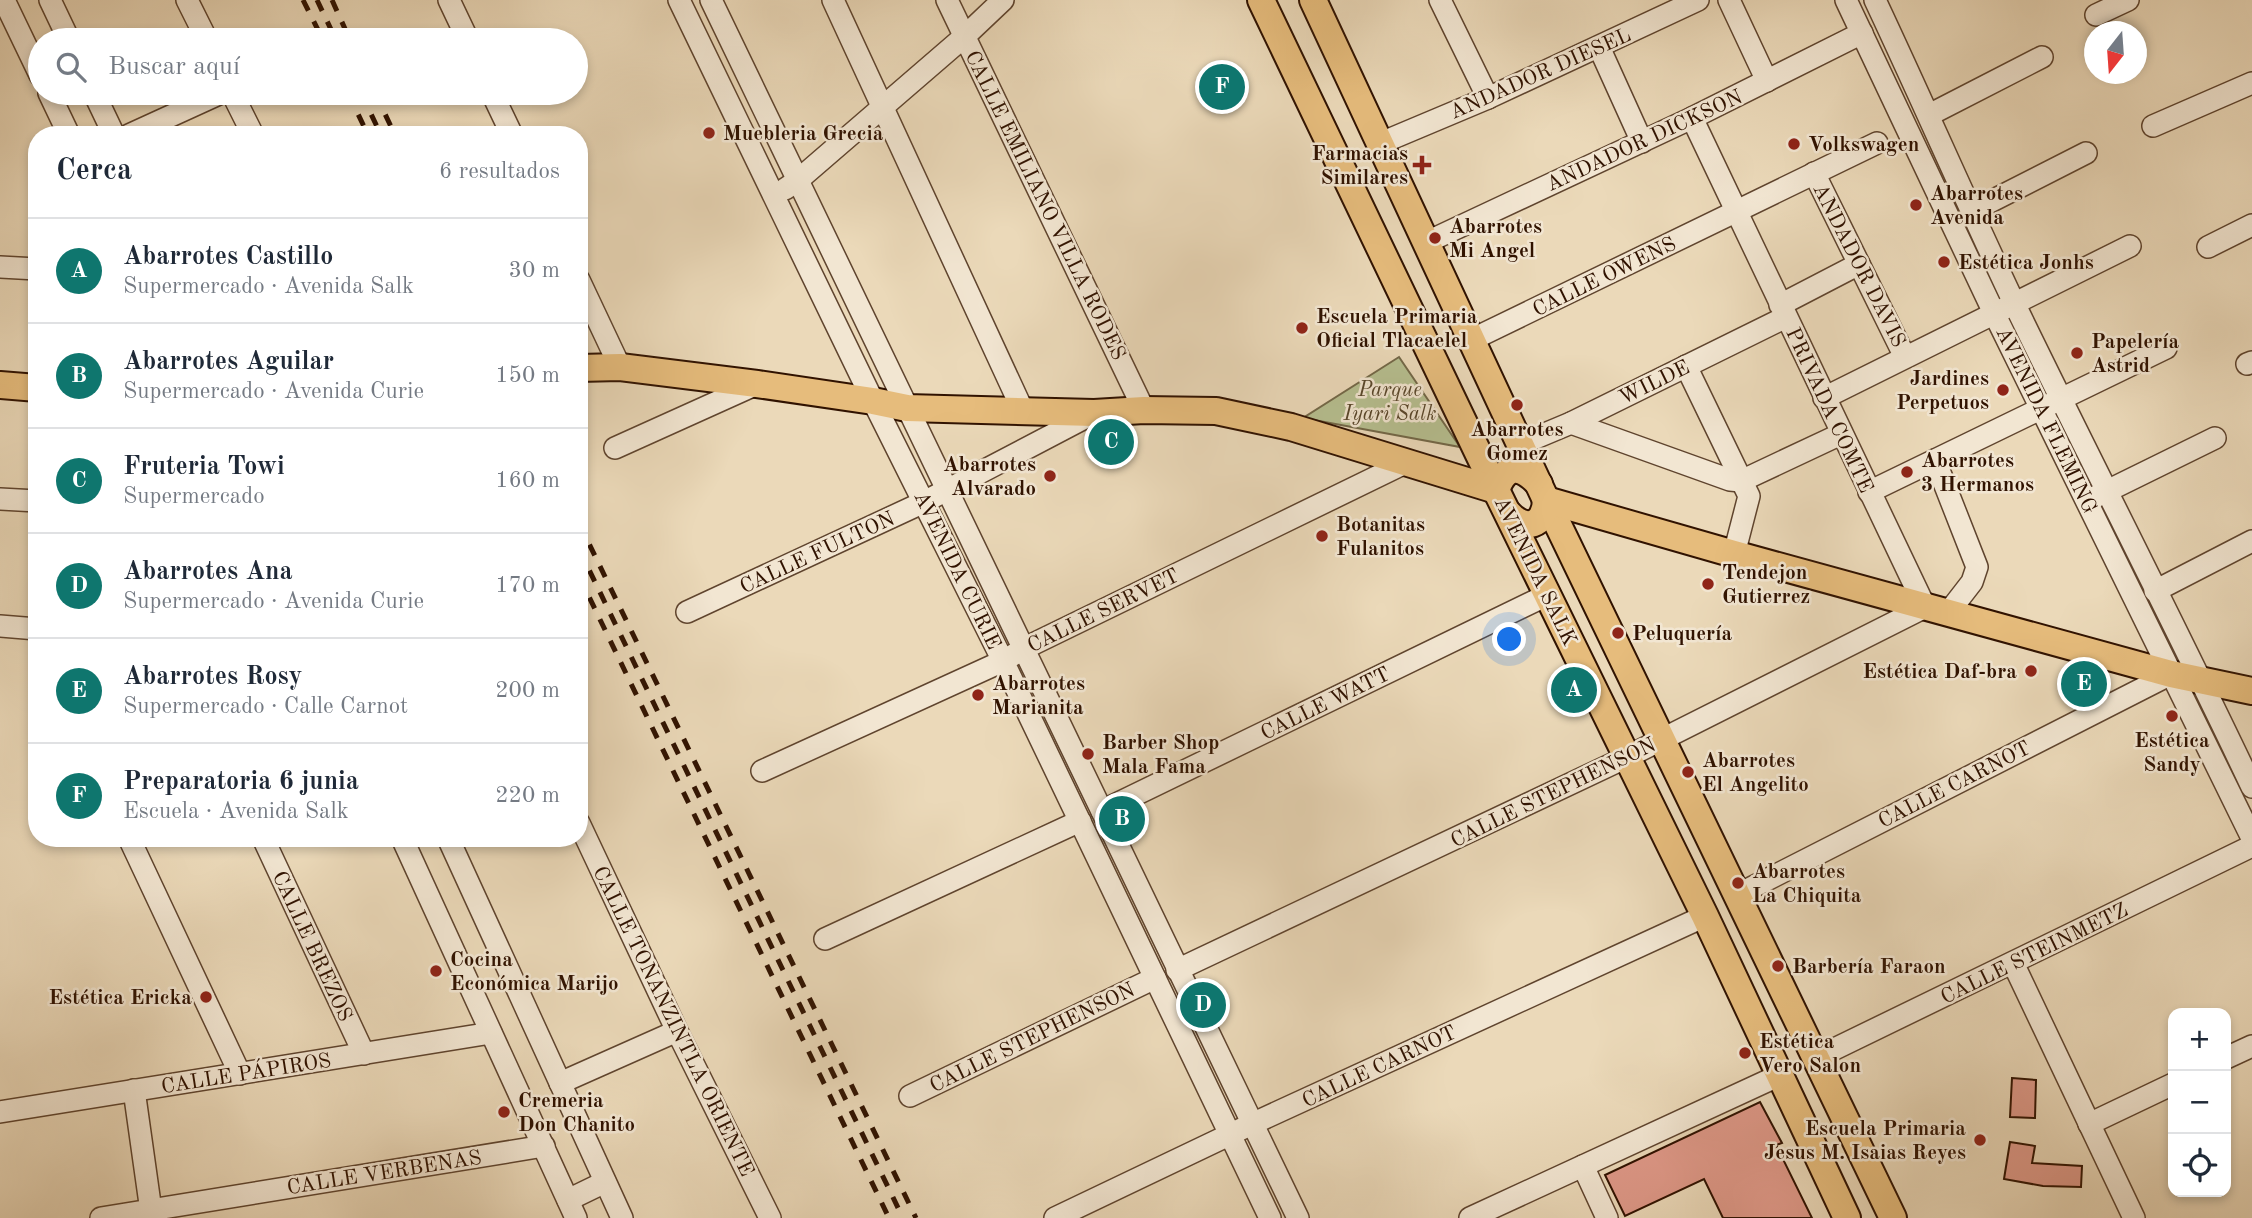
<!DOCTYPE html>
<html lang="es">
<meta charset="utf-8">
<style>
body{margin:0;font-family:"Old Standard TT",serif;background:#f6f6f7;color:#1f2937}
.controls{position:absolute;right:21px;bottom:21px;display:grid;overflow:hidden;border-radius:14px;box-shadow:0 4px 10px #0003}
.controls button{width:63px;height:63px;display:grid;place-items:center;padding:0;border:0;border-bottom:2px solid #e0e1e3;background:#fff;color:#1f2937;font:35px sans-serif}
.compass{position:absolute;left:2084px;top:21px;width:63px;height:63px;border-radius:50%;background:#fff;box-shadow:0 4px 10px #0003;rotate:197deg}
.you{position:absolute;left:1510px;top:640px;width:24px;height:24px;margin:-18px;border:5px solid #fff;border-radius:50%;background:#1a73e8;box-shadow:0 0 0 10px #1a73e833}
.badge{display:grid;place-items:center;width:46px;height:46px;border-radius:50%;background:#0f766e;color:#fff;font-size:23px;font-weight:700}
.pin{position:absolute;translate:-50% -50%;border:4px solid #fff;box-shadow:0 2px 7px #0006}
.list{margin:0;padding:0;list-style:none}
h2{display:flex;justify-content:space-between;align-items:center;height:91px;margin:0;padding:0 28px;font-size:30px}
h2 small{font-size:23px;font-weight:400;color:#747a83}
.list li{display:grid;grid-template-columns:46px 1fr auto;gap:21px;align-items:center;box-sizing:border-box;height:105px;padding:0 28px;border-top:2px solid #e0e1e3}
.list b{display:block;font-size:26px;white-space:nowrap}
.list p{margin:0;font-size:23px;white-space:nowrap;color:#747a83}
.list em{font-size:23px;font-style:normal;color:#747a83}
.icon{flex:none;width:38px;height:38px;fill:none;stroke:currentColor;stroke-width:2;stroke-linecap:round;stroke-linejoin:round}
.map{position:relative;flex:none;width:2252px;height:1218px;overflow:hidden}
.search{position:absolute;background:#fff;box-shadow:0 4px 10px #0003;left:28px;top:28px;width:560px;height:77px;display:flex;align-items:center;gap:18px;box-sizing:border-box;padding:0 24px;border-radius:38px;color:#747a83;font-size:26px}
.panel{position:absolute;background:#fff;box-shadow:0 4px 10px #0003;left:28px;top:126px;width:560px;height:721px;border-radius:28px}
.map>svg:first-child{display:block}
.green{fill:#b6bf90;stroke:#736848;stroke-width:2}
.building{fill:#df9989;stroke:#301200;stroke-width:2}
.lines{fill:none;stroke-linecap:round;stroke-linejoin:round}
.minor-casing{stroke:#5f442e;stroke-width:24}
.major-casing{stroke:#301200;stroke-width:30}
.minor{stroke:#f2e6d2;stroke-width:21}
.major{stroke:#e6bc7c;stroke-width:26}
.rail{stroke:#301200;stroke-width:5;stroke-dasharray:12 12;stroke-linecap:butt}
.poi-dot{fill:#8f2418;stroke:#f2e6d2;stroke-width:2.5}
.labels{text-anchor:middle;stroke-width:5;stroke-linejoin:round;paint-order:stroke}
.street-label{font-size:21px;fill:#301200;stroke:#f2e6d2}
.poi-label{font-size:21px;font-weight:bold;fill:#301200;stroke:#f2e6d2;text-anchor:start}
.park-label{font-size:21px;font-style:italic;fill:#58462b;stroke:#f2e6d2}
</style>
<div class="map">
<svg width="2252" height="1218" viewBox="0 0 2252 1218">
<rect width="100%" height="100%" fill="#ebd9b9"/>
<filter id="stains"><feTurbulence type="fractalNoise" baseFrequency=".00286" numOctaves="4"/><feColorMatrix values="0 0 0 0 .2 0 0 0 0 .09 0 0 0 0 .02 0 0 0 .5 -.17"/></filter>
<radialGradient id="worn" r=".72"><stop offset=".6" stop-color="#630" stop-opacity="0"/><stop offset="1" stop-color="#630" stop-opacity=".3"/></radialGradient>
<polygon class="green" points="1399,357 1460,447 1303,418"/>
<g class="building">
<polygon points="2012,1078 2036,1080 2035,1118 2010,1117"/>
<polygon points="1760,1102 1782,1143 1776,1145 1812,1218 1723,1218 1704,1179 1625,1216 1605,1175"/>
<polygon points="2010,1142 2035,1146 2032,1163 2082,1166 2081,1187 2043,1186 2004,1179"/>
</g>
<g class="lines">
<g class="minor-casing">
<g id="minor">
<polyline points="4,0 40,75"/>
<polyline points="50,0 69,40"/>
<polyline points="187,0 207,40"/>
<polyline points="449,0 468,40"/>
<polyline points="679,0 873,401 1003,661 1270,1218"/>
<polyline points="711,0 1298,1218"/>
<polyline points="833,0 1023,411"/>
<polyline points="947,0 1144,410"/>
<polyline points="1440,0 1488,98"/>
<polyline points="1729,0 1767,81"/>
<polyline points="1846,0 1995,315 2252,838"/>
<path d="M1875,0C1923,102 1968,206 2016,307C2094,468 2176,626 2252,787"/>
<polyline points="2096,15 2128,0"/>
<polyline points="1599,47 1642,142"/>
<polyline points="49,93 69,135"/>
<polyline points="94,93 114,135"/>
<polyline points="232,93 253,135"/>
<polyline points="492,93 512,135"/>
<polyline points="1929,115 2042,57"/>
<polyline points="2153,126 2252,83"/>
<polyline points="129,135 221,93"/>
<polyline points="1381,143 1488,98 1698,0"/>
<polyline points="1814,173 1905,357"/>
<polyline points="785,189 797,181 965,36 1003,0"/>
<polyline points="1972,211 2086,153"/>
<polyline points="1425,243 1692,118 1862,33"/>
<polyline points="2208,247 2252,225"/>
<polyline points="0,267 37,269"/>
<polyline points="579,280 620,367"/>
<polyline points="1780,305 1859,264"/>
<polyline points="1471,340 1877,143"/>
<polyline points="2247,364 2252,362"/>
<polyline points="1686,366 1749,496 1734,554"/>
<polyline points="1824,398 2130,246"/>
<polyline points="1571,423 1730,480 1741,481 1841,434"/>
<polyline points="1521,444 1571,423 1786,317"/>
<polyline points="615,448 757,384"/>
<polyline points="1935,460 1977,567 1972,582 1948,613"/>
<polyline points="1869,492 2166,348"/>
<polyline points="2095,497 2215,438"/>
<polyline points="0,499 37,501"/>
<polyline points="2155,591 2252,541"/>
<polyline points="687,612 924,502 1094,413"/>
<polyline points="0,626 37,629"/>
<polyline points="762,771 1003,661 1025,648 1405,463"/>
<polyline points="1102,811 1547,595"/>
<polyline points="579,823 677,1031 770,1218"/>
<polyline points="129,838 240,1074"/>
<polyline points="263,838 364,1054"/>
<polyline points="402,838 576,1218"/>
<polyline points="448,838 622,1218"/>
<polyline points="1737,895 2171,674"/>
<polyline points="825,939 1080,821"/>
<polyline points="2013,963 2134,1218"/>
<polyline points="1177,970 1627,757 1925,607 1692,118"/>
<polyline points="1816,1058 2252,846"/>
<polyline points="2226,1058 2252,1046"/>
<polyline points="560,1083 677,1031"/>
<polyline points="134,1090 152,1218"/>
<polyline points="910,1096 1155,978"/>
<polyline points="0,1112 491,1033"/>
<polyline points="2089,1124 2173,1084"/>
<polyline points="1583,1166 1607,1218"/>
<polyline points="568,1200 605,1182"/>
<polyline points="101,1218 544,1146"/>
<polyline points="1055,1218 1254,1123 1705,916"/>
<polyline points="1470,1218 1780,1075"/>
</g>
</g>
<g class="major-casing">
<g id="major">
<polyline points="1261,0 1496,490 1705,916 1847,1218"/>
<polyline points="1313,0 1546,500 1893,1218"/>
<path d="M579,368L620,367L757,384L873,401L907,408L1094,413L1144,410L1216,411L1291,427L1496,490C1506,463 1521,465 1539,484"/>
<polyline points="0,385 37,388"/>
<path d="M1508,513C1525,532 1545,526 1546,500L1734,554L2171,674L2252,691"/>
</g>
</g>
<use href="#minor" class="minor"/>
<use href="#major" class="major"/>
<g class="rail">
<polyline points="303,0 323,40"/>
<polyline points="317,0 336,40"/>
<polyline points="332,0 350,40"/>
<polyline points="348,93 368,135"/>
<polyline points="361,93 381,135"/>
<polyline points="375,93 395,135"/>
<polyline points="579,523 916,1218"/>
<polyline points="579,549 903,1218"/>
<polyline points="579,576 889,1218"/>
</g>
</g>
<g class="poi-dot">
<circle cx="709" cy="133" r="7"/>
<circle cx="1794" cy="144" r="7"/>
<path d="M1418.5 154.5h7v7h7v7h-7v7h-7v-7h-7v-7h7z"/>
<circle cx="1916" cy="205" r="7"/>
<circle cx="1435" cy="238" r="7"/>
<circle cx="1944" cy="262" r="7"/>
<circle cx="1302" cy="328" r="7"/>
<circle cx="2077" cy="353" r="7"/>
<circle cx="2003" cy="390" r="7"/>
<circle cx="1517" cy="405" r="7"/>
<circle cx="1907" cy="472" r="7"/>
<circle cx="1050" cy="476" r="7"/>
<circle cx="1322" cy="536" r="7"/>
<circle cx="1708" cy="584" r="7"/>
<circle cx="1618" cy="633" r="7"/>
<circle cx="2031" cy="671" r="7"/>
<circle cx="978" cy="695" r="7"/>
<circle cx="2172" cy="716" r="7"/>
<circle cx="1088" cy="754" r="7"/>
<circle cx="1688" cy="772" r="7"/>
<circle cx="1738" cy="883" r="7"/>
<circle cx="1778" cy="966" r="7"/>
<circle cx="436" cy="971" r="7"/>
<circle cx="206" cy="997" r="7"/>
<circle cx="1745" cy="1053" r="7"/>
<circle cx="504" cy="1112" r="7"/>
<circle cx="1980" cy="1140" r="7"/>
</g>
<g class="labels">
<g class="street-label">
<text transform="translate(1540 73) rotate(-24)" y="7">ANDADOR DIESEL</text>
<text transform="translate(1644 140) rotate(-25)" y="7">ANDADOR DICKSON</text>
<text transform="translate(1046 205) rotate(64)" y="7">CALLE EMILIANO VILLA RODES</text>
<text transform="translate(1860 265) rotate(63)" y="7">ANDADOR DAVIS</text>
<text transform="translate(1604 276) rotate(-26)" y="7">CALLE OWENS</text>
<text transform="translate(1654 382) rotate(-26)" y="7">WILDE</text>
<text transform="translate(1830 410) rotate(65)" y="7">PRIVADA COMTE</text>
<text transform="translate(2047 420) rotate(64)" y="7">AVENIDA FLEMING</text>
<text transform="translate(817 552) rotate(-25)" y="7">CALLE FULTON</text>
<text transform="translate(958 570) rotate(64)" y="7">AVENIDA CURIE</text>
<text transform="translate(1536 571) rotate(64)" y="7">AVENIDA SALK</text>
<text transform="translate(1103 610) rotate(-26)" y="7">CALLE SERVET</text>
<text transform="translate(1325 703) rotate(-26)" y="7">CALLE WATT</text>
<text transform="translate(1954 784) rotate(-27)" y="7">CALLE CARNOT</text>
<text transform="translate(1553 792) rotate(-26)" y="7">CALLE STEPHENSON</text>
<text transform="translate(313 946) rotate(65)" y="7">CALLE BREZOS</text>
<text transform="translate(2034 953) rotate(-26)" y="7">CALLE STEINMETZ</text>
<text transform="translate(674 1021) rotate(64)" y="7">CALLE TONANZINTLA ORIENTE</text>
<text transform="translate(1032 1037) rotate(-26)" y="7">CALLE STEPHENSON</text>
<text transform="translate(1379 1066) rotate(-25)" y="7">CALLE CARNOT</text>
<text transform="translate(246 1073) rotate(-9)" y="7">CALLE PÁPIROS</text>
<text transform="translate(384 1172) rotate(-9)" y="7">CALLE VERBENAS</text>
</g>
<g class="poi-label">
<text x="723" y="140">Muebleria Grecia</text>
<text x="1808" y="151">Volkswagen</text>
<text x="1408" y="160" text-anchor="end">Farmacias<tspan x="1408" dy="24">Similares</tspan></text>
<text x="1930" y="200">Abarrotes<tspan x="1930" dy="24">Avenida</tspan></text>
<text x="1449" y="233">Abarrotes<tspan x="1449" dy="24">Mi Angel</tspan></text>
<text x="1958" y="269">Estética Jonhs</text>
<text x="1316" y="323">Escuela Primaria<tspan x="1316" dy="24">Oficial Tlacaelel</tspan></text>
<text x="2091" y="348">Papelería<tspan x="2091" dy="24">Astrid</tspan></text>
<text x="1989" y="385" text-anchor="end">Jardines<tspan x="1989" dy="24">Perpetuos</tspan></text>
<text x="1517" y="436" text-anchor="middle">Abarrotes<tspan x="1517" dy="24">Gomez</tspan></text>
<text x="1921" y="467">Abarrotes<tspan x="1921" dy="24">3 Hermanos</tspan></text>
<text x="1036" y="471" text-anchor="end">Abarrotes<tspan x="1036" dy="24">Alvarado</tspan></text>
<text x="1336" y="531">Botanitas<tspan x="1336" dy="24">Fulanitos</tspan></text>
<text x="1722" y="579">Tendejon<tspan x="1722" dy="24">Gutierrez</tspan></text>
<text x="1632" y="640">Peluquería</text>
<text x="2017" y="678" text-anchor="end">Estética Daf-bra</text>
<text x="992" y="690">Abarrotes<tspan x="992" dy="24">Marianita</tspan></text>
<text x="2172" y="747" text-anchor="middle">Estética<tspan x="2172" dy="24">Sandy</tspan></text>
<text x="1102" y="749">Barber Shop<tspan x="1102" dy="24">Mala Fama</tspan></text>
<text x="1702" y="767">Abarrotes<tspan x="1702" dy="24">El Angelito</tspan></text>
<text x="1752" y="878">Abarrotes<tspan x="1752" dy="24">La Chiquita</tspan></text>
<text x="450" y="966">Cocina<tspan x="450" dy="24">Económica Marijo</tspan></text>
<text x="1792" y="973">Barbería Faraon</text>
<text x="192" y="1004" text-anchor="end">Estética Ericka</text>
<text x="1759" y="1048">Estética<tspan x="1759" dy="24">Vero Salon</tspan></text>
<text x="518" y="1107">Cremeria<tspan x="518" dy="24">Don Chanito</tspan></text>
<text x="1966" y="1135" text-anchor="end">Escuela Primaria<tspan x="1966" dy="24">Jesus M. Isaias Reyes</tspan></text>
</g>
<g class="park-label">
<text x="1390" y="396">Parque<tspan x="1390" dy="24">Iyari Salk</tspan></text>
</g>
</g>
<rect width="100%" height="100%" filter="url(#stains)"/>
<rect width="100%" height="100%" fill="url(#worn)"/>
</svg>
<div class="controls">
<button>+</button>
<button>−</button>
<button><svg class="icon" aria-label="locate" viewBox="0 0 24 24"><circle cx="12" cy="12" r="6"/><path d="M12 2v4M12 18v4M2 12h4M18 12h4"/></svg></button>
</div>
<svg class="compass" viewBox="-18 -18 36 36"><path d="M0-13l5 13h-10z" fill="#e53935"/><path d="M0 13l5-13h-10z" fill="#747a83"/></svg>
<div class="you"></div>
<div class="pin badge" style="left:1574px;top:690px">A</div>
<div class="pin badge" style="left:1122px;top:819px">B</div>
<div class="pin badge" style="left:1111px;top:442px">C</div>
<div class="pin badge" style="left:1203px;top:1005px">D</div>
<div class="pin badge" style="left:2084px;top:684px">E</div>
<div class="pin badge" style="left:1222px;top:87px">F</div>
<div class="search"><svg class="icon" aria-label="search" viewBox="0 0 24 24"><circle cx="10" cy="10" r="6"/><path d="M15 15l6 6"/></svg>Buscar aquí</div>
<section class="panel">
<h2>Cerca<small>6 resultados</small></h2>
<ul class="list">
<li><span class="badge">A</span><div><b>Abarrotes Castillo</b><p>Supermercado · Avenida Salk</p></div><em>30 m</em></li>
<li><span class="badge">B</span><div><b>Abarrotes Aguilar</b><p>Supermercado · Avenida Curie</p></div><em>150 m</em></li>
<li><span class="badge">C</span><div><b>Fruteria Towi</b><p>Supermercado</p></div><em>160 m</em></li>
<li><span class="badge">D</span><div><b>Abarrotes Ana</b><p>Supermercado · Avenida Curie</p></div><em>170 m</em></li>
<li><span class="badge">E</span><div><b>Abarrotes Rosy</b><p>Supermercado · Calle Carnot</p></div><em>200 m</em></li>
<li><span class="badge">F</span><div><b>Preparatoria 6 junia</b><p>Escuela · Avenida Salk</p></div><em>220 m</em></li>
</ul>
</section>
</div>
